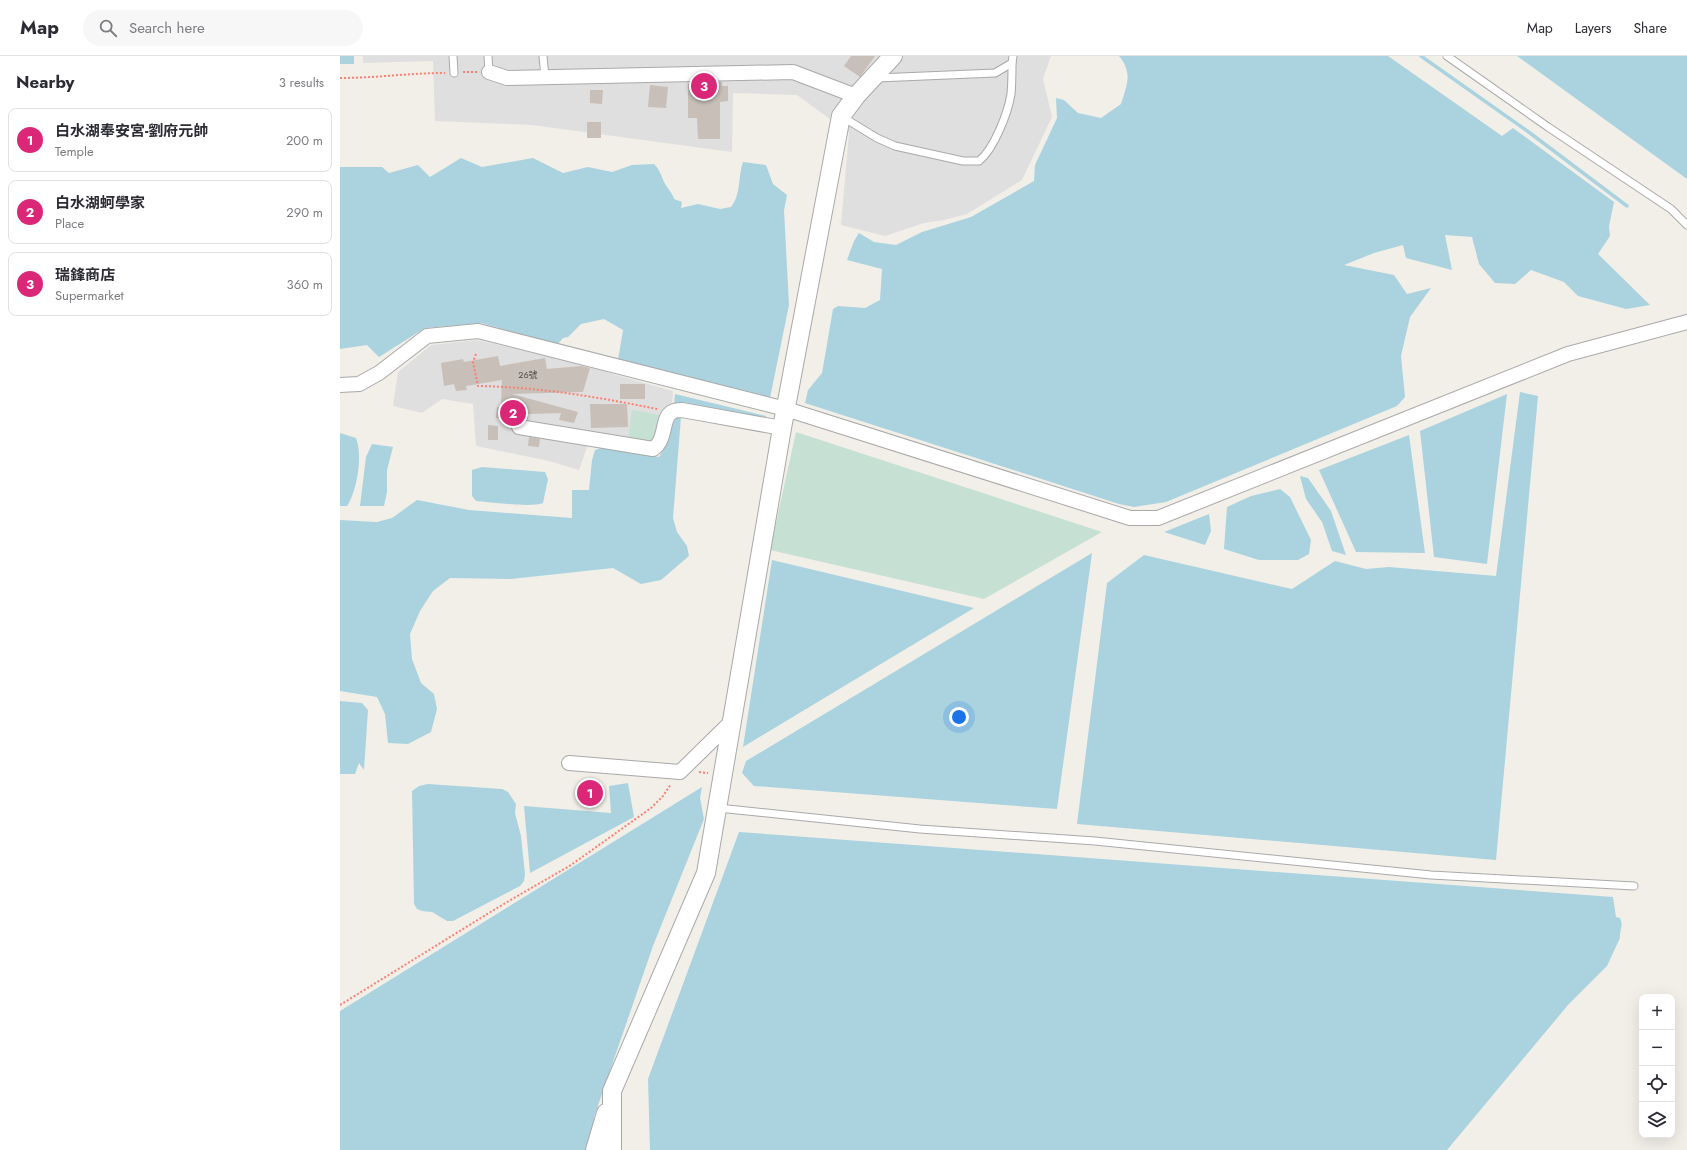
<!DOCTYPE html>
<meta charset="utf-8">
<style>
body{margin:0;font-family:Jost,"Noto Sans TC",sans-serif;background:#f7f7f7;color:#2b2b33}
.controls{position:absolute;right:12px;bottom:12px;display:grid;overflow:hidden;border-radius:8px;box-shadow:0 4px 16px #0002}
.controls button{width:36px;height:36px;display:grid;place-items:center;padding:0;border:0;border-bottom:1px solid #e1e1e2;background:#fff;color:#2b2b33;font:20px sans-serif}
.you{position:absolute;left:619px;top:661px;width:14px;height:14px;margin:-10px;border:3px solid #fff;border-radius:50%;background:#1a73e8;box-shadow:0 0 0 6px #1a73e833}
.badge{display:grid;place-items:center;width:26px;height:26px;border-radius:50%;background:#db2777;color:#fff;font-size:13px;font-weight:700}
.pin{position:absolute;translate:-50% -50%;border:2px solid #fff;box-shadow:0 1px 4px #0006}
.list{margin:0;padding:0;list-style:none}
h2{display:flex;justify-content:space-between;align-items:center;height:52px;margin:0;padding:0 16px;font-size:17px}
h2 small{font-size:13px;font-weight:400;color:#7c7c81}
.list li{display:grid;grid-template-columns:26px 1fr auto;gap:12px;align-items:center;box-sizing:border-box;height:64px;margin:0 8px 8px;padding:0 8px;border:1px solid #e1e1e2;border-radius:8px}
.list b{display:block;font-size:15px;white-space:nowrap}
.list p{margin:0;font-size:13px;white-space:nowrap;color:#7c7c81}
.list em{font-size:13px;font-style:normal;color:#7c7c81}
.icon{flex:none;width:22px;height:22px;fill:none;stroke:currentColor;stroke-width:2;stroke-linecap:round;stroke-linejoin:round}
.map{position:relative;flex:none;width:1347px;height:1094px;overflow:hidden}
header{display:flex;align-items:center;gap:24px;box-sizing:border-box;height:56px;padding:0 20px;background:#fff;border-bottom:1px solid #e1e1e2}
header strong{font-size:19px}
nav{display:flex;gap:22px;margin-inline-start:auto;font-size:14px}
.search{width:280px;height:36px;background:#f7f7f7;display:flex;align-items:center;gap:10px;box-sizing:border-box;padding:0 14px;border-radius:22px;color:#7c7c81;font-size:15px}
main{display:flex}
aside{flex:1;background:#fff}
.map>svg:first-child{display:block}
.residential{fill:#e0dfdf}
.wetland{fill:#c6e0d4}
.water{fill:#aad3df}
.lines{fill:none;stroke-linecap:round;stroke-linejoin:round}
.stream{stroke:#aad3df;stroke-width:3.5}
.building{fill:#c7bfb8}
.service-casing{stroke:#a9a9a9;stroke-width:9}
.minor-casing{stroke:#a9a9a9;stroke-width:16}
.tertiary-casing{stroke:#a9a9a9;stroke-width:20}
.path{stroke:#fa8072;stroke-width:2;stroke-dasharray:2 2;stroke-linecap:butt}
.service{stroke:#fff;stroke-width:7}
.minor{stroke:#fff;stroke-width:14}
.tertiary{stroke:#fff;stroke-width:18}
.labels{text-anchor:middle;stroke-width:3;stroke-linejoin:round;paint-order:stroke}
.number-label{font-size:9px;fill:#4b4948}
</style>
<header>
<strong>Map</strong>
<div class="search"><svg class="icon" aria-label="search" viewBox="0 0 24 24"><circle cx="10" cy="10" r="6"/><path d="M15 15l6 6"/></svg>Search here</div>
<nav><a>Map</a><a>Layers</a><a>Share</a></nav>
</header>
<main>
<aside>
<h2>Nearby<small>3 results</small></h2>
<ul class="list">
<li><span class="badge">1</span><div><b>白水湖奉安宮-劉府元帥</b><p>Temple</p></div><em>200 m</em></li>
<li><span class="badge">2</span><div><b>白水湖蚵學家</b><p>Place</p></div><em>290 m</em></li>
<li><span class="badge">3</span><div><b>瑞鋒商店</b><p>Supermarket</p></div><em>360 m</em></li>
</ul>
</aside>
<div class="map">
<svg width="1347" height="1094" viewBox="0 0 1347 1094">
<rect width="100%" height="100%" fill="#f2efe9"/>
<g class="residential">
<polygon points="23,0 711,0 703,23 712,61 682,124 627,158 604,164 584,167 545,180 501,169 509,77 457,39 393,37 392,96 192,69 95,65 93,5 23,7"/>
<polygon points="137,284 220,303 333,335 332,350 312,387 252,377 239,414 209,405 136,390 133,348 102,343 82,357 53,350 58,316 91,289"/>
</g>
<g class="wetland">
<path d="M292,354L320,359C315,387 317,388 288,383Z"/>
<polygon points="456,376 762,476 644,543 430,494"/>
</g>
<g class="water">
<rect x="0" y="0" width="14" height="8"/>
<path d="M779,0H1048L1162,80L1173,72L1274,146L1269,170L1270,180L1258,198L1310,249L1286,253L1238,240L1224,226L1191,214L1175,228L1155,227L1139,208L1132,181L1105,179L1112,214L1066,202L1063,189L1034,197L1004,209L1054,219L1067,238L1091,232L1070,261L1061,300L1065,341L1057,350L826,446L794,451L779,448L465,347L468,334L482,317L493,253L498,250L525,252L540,244L542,213L507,204L514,185L519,177L534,186L556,189L582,176L631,161L694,125L695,109L717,62L716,42L724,44L738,57L761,62L781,48C787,29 793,17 779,0Z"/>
<polygon points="1177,0 1347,0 1347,123"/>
<path d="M121,102L142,111L193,102L223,117L248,111L272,116L292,109L314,108C320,114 321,119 324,126C327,132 332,136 334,143L342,146L341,152L358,148L380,153L391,151C401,139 398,121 403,106L426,109L433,128L447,139L444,154L449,249L430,342L278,304L283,274L264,263L241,268L228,281L223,282L218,288L141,267L85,272L39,301L27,289L0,293V111H42L49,117L78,109L90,121Z"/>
<polygon points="1180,336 1198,340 1156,804 737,768 767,527 804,499 952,533 995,505 1026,513 1049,511 1156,520"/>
<path d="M335,338L426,360L425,364L342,348L333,462L337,476L347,490L349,500L321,524L301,528L273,512L171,523L110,522L93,535L80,555L70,578L72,603L81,627L94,638L97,653L91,676L68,688L48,687L45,658L37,641L0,635V464L37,466L52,462L77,444L129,454L232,462V434H249L252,404L255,394L264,391L319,401C332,382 333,360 335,338Z"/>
<polygon points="1167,338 1147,508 1094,501 1080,375"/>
<path d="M0,377L16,382C23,399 17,435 7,450H0Z"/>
<polygon points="1069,379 1085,497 1016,496 979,414"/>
<polygon points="32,388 53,391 47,414 47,436 44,450 20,450 26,401"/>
<path d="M142,411L205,416L208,423L203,447C190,452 151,446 136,445L132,440V414Z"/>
<polygon points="960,420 968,422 991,455 1006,499 992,495 982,466 966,443"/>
<polygon points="940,433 950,441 971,484 969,498 958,504 919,504 884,493 887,451 911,440"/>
<polygon points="869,458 871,475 865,489 824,476"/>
<polygon points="752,497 717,753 414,730 402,717 406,705"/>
<polygon points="432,504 634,552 403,691"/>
<polygon points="0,645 22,647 28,654 24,714 19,707 15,718 0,718"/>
<polygon points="288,727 294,761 190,817 184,750 271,757 269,730"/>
<polygon points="88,728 162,733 168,736 176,748 175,757 181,780 185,818 184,825 180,830 113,865 107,865 92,856 82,855 77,853 74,848 72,735 79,730"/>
<polygon points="362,731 360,742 364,763 313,890 254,1061 252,1094 0,1094 0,955"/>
<path d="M399,776L1273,841L1276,861L1280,862C1284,871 1279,874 1280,882L1267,910L1228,949L1107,1094H310L308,1023Z"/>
</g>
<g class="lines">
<polyline class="stream" points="1081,0 1190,77 1287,150"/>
</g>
<g class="building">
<polygon points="511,0 535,0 520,21 504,10"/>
<polygon points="358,26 382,26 382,30 388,30 388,45 380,46 380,83 358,83 357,62 348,62 348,28"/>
<polygon points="310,29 328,31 326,52 308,51"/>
<polygon points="250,34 263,34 262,48 250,47"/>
<rect x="247" y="66" width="14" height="16"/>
<polygon points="158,300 160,310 205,302 207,313 241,310 250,312 243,336 172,338 238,356 234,367 219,364 221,357 188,358 188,363 156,362 157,351 161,351 162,324 126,330 127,334 116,335 114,328 104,330 101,307 123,303 124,306"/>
<rect x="280" y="328" width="25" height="15"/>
<polygon points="250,348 287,348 288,371 251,372"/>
<polygon points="148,369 158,370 158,384 148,384"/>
<polygon points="189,381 200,383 199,391 188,390"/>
</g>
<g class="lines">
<g class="service-casing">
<g id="service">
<polyline points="113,0 114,17"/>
<polyline points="148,0 149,16"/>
<polyline points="203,0 205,21"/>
<polyline points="1107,0 1208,71 1331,153 1347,169"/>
<polyline points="537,22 655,17 672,7 673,0"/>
<path d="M501,60L537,82L555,90L623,105H639C654,93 668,57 671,38C672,28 672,17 672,7"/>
<polyline points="378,752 580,773 755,785 1091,819 1294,830"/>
</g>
</g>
<g class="minor-casing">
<g id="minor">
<polyline points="149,16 167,22 453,16 516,40"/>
<polyline points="0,329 19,328 39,317 87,280 138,275 446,353 790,462 818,462 1228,298 1347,266"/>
<path d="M179,371L313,393C327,384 321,362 332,356C335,354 339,354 342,354L442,372"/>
<polyline points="229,707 340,716 392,665"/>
</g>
</g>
<g class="tertiary-casing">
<g id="tertiary">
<polyline points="255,1094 266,1057"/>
<polyline points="272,1094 272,1035 366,817 442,372 501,60 516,40 553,0"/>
</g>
</g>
<g class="path">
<polyline points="123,16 137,16"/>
<path d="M0,22C35,22 70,17 105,17"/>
<path d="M136,298L133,306L138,330C199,331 258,341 317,353"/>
<polyline points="359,716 368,717"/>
<polyline points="0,949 157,852 231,809 311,752 323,740 331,728"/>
</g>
<use href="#service" class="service"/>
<use href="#minor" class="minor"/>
<use href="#tertiary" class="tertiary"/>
</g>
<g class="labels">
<g class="number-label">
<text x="188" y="322">26號</text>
</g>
</g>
</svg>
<div class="controls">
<button>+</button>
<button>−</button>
<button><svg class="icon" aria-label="locate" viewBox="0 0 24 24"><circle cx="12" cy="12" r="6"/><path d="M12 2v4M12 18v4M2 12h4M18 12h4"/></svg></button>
<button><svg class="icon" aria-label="layers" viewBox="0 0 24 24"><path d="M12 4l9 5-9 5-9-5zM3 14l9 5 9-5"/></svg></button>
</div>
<div class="you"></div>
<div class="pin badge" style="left:250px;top:737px">1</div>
<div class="pin badge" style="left:173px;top:357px">2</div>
<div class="pin badge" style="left:364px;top:30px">3</div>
</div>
</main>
